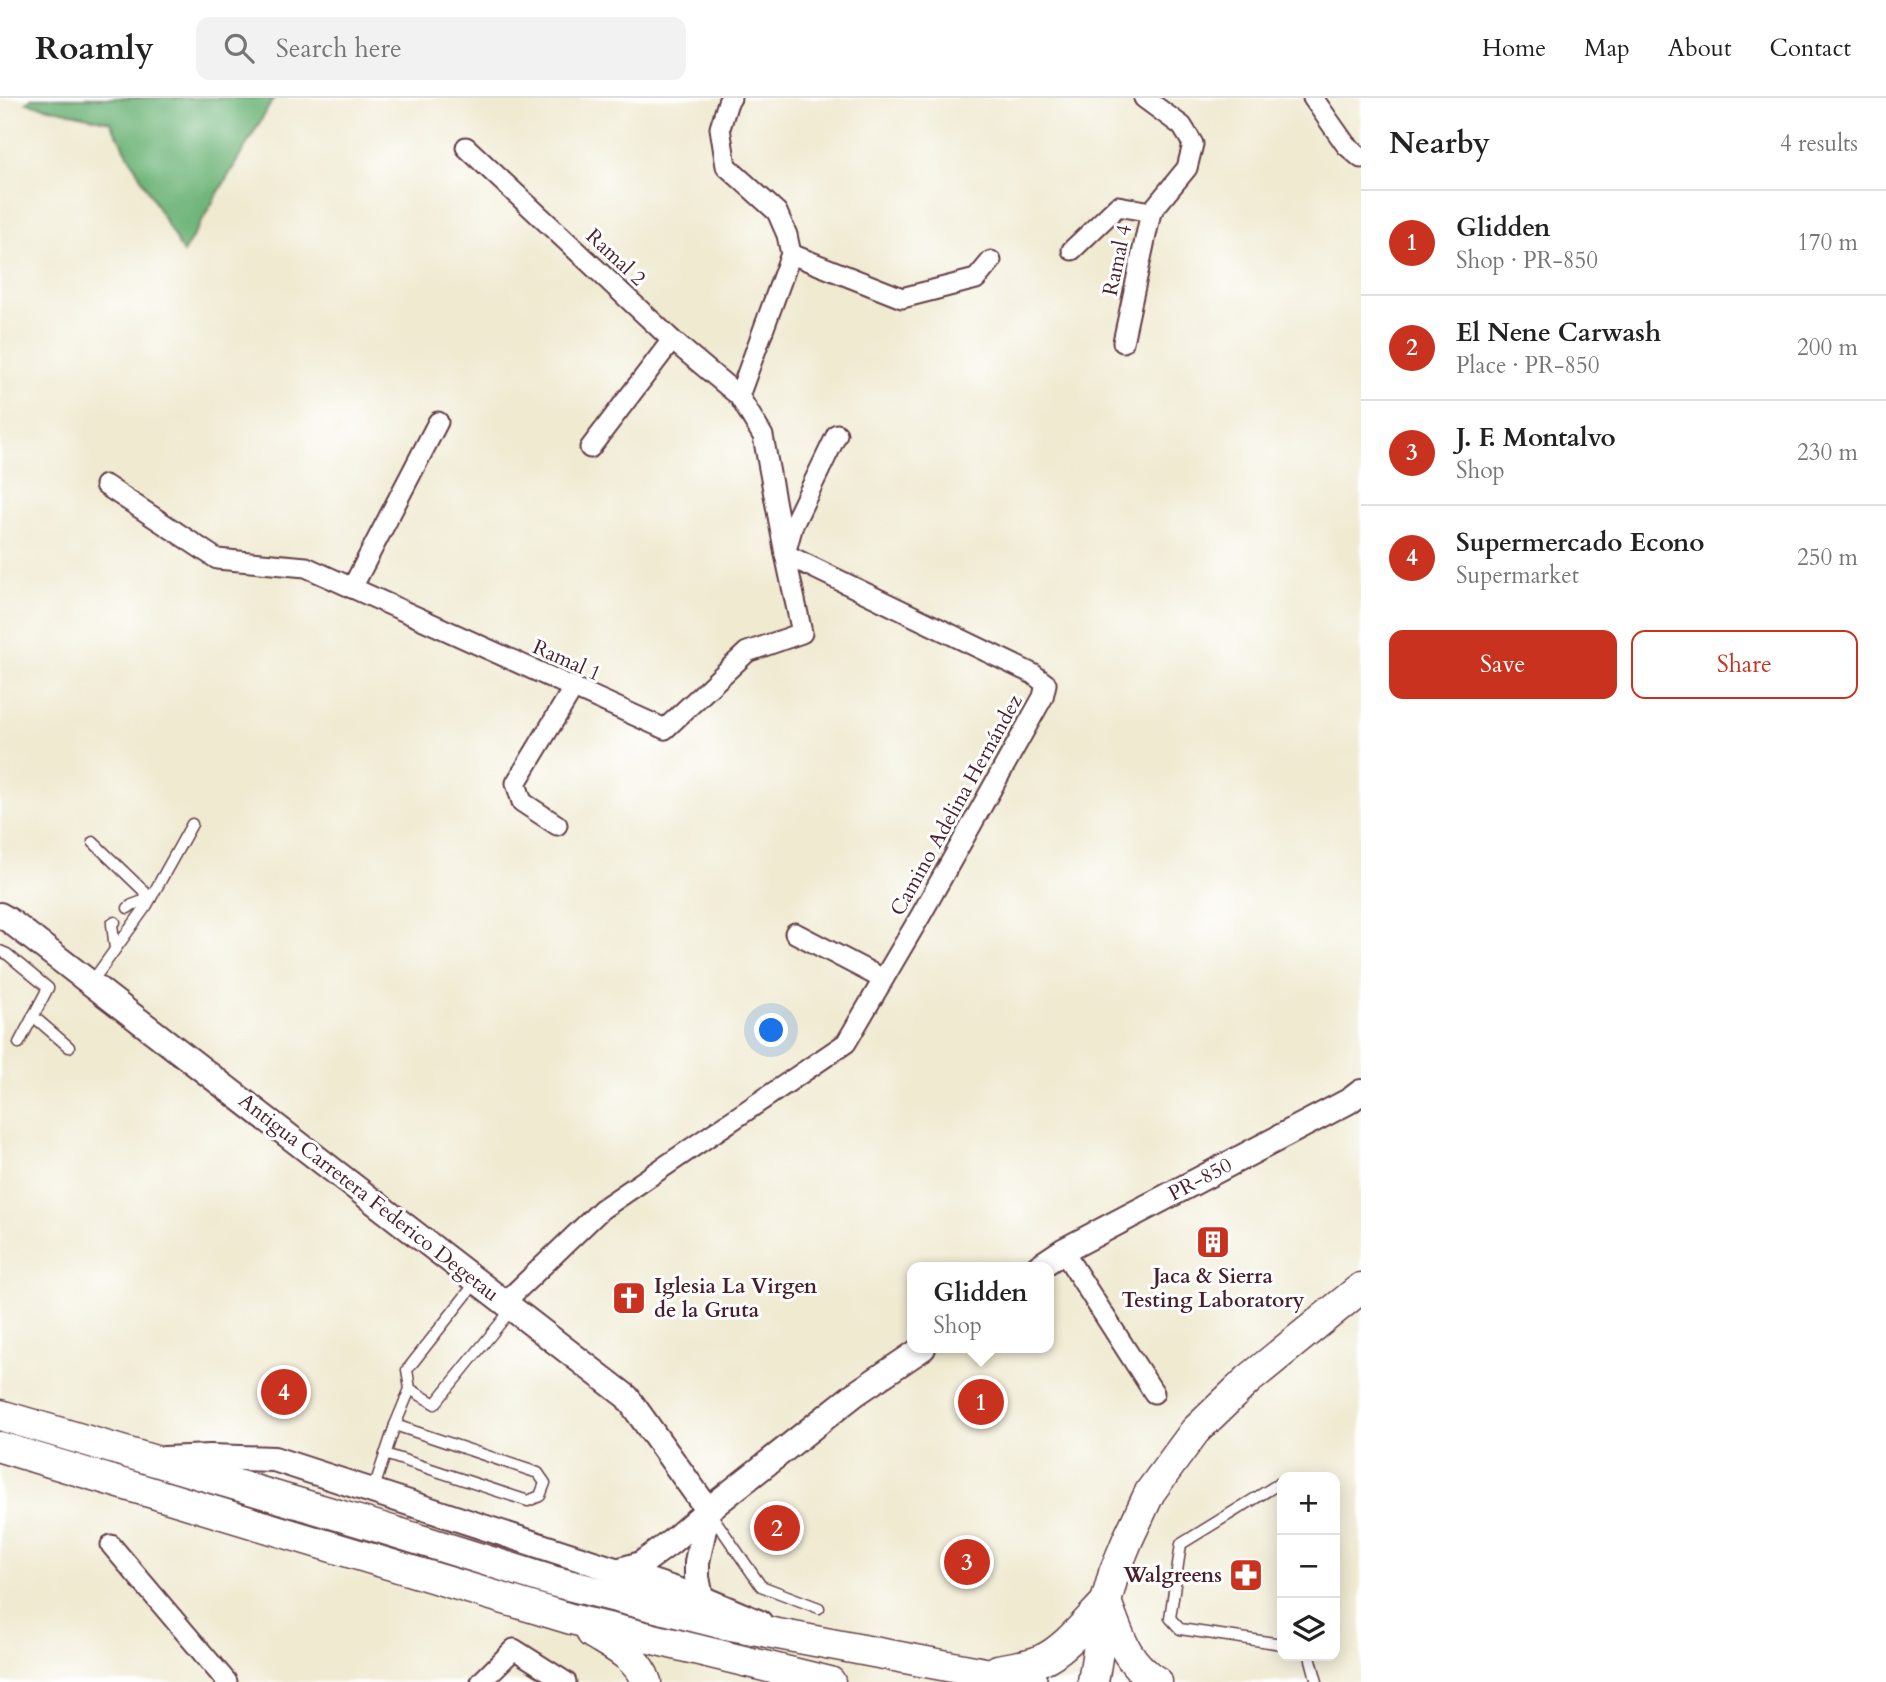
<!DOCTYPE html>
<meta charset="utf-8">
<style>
body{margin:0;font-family:Cardo,serif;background:#f2f2f2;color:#222}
.controls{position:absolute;right:21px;bottom:21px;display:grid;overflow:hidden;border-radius:14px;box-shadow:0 4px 18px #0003}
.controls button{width:63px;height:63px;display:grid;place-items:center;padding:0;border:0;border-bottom:2px solid #e0e0e0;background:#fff;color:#222;font:35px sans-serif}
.you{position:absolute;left:772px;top:933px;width:24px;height:24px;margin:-18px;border:5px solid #fff;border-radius:50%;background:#1a73e8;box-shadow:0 0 0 10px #1a73e833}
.badge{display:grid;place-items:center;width:46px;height:46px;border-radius:50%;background:#c8321e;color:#fff;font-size:23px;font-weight:700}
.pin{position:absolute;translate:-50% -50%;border:4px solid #fff;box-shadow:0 2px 7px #0006}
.popup{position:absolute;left:907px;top:1164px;width:147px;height:91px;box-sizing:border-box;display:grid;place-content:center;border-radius:14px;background:#fff;filter:drop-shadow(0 2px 5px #0005);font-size:23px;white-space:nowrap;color:#767676}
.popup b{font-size:26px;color:#222}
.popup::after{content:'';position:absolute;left:50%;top:100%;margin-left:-14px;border:14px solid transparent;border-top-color:#fff}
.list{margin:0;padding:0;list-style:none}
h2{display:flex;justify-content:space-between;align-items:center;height:91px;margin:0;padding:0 28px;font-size:30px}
h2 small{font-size:23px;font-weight:400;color:#767676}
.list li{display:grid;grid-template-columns:46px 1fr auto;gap:21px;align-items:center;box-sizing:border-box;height:105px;padding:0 28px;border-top:2px solid #e0e0e0}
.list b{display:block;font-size:26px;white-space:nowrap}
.list p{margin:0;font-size:23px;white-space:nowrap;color:#767676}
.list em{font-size:23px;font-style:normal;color:#767676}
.actions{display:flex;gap:14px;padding:21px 28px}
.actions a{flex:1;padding:16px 0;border:2px solid #c8321e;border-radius:14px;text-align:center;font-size:24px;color:#c8321e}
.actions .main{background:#c8321e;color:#fff}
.icon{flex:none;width:38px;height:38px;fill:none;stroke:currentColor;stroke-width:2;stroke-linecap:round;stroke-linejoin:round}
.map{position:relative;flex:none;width:1361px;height:1584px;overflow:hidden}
header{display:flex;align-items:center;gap:42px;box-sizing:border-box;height:98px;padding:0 35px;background:#fff;border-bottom:2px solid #e0e0e0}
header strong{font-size:33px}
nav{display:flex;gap:38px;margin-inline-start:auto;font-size:24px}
.search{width:490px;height:63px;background:#f2f2f2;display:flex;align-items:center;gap:18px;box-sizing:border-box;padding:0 24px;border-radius:14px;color:#767676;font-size:26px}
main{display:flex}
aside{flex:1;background:#fff}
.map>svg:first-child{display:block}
.forest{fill:#6fb579;stroke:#5c6a52;stroke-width:2}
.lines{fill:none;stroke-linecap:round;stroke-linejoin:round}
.service-casing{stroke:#633d44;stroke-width:13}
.minor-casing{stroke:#633d44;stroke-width:23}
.tertiary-casing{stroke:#633d44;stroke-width:28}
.primary-casing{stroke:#633d44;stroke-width:33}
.service{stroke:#fff;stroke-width:10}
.minor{stroke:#fff;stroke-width:19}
.tertiary{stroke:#fff;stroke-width:24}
.primary{stroke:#fff;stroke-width:30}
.labels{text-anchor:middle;stroke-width:6;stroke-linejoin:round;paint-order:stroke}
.street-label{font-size:21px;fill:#4a1f2b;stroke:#fff}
.poi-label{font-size:21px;font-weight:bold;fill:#4a1f2b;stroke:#fff}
</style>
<header>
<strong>Roamly</strong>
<div class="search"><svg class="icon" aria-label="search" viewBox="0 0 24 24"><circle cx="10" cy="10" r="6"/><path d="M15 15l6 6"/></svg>Search here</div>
<nav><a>Home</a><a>Map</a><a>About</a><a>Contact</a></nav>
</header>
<main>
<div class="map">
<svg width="1361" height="1584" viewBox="0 0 1361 1584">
<rect width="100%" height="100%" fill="#fff"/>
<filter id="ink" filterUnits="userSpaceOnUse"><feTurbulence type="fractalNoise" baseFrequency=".0143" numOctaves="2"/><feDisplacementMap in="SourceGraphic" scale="14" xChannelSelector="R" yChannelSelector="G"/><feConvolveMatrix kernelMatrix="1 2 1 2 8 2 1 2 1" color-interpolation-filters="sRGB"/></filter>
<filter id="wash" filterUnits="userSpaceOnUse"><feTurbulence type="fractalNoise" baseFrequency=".00686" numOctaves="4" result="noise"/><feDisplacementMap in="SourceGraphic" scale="28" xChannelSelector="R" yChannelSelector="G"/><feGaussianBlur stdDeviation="1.57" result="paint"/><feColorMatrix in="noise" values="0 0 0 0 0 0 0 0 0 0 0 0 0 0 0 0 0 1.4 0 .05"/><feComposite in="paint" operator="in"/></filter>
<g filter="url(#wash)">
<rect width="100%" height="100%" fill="#f0ead1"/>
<polygon class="forest" points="31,0 274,0 183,155 110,24 27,5"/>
</g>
<g filter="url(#ink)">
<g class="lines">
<g class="service-casing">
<g id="service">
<polyline points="93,744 151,800 132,807 128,810"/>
<polyline points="115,824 112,826 115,851"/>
<polyline points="0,853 7,856 48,890 19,945"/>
<polyline points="91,885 147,807 192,726"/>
<polyline points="33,918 69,949"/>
<polyline points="477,1183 407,1272 410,1291 435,1306 511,1212"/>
<polyline points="385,1356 528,1403 540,1398 545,1385 538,1375 395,1327"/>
<polyline points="1282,1386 1280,1385 1181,1446 1170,1520 1180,1531 1282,1546"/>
<polyline points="373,1393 395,1327 410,1291"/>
<polyline points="711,1416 761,1488 819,1510"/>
<polyline points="1310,1558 1317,1584"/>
</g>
</g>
<g class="minor-casing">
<g id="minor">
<polyline points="1313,0 1346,47 1361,60"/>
<polyline points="466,49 672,242 739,298"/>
<polyline points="1072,152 1118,108 1151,114"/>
<polyline points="791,156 902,200 976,181 991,163"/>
<polyline points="1123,244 1151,114 1187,70 1193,46 1182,28 1144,0"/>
<polyline points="590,350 672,242"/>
<polyline points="105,387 217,461 306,469 665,631 747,554 802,535 785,456 793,427 837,336"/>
<polyline points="352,490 438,324"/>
<polyline points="557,727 522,704 516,685 574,589"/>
<polyline points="795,835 883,881"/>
<polyline points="1063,1153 1154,1295"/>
<polyline points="505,1204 602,1111 846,945 921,817 1043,599 1046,586 1033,576 785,456 763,338 739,298 791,156 787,137 777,114 726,68 720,30 728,4 731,0"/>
<polyline points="111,1447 227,1584"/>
<polyline points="481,1584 514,1551 566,1584"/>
</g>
</g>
<g class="tertiary-casing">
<g id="tertiary">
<polyline points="0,817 10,823 627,1299 708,1412"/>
<polyline points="1039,1169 1063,1153 1349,1003 1361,994"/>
<polyline points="164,1361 210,1359 274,1361 701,1500"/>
<polyline points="708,1412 697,1464 697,1479 701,1500 760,1525"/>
<polyline points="620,1472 641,1466 671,1444 708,1412 855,1296 923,1250"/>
</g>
</g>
<g class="primary-casing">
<g id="primary">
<polyline points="0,1317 382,1430 552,1483 720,1525 1032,1584"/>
<polyline points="0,1349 571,1521 830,1584"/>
<path d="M1106,1504C1119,1537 1125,1564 1157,1584"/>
<path d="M592,1535C613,1548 638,1559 646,1584"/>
<path d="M998,1572C1012,1569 1028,1568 1041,1562C1064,1553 1088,1522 1106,1504"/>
<polyline points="1093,1584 1106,1504 1114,1475 1128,1441 1150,1394 1195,1333 1248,1282 1361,1190"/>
</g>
</g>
<use href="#service" class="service"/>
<use href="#minor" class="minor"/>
<use href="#tertiary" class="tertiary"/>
<use href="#primary" class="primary"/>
</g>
</g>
<defs>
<g id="building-square" transform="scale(1.75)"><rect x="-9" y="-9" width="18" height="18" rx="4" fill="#c8321e" stroke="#fff"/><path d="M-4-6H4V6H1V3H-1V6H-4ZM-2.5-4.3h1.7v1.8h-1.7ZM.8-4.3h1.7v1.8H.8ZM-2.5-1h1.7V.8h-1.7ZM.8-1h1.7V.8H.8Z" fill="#fff"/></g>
<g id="church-square" transform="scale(1.75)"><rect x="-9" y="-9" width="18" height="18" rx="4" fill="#c8321e" stroke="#fff"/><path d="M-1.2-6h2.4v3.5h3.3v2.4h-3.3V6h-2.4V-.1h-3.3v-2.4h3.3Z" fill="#fff"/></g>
<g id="pharmacy-square" transform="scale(1.75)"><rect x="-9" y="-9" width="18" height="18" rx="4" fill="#c8321e" stroke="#fff"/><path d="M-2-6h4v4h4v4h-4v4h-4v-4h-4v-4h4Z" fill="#fff"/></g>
</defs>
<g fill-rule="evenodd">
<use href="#building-square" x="1213" y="1144"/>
<use href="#church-square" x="629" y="1200"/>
<use href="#pharmacy-square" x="1246" y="1477"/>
</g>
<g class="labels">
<g class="street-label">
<text transform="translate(616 159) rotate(43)" y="7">Ramal 2</text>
<text transform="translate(1117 162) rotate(-78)" y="7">Ramal 4</text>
<text transform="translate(567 562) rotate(24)" y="7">Ramal 1</text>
<text transform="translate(956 707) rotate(-61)" y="7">Camino Adelina Hernández</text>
<text transform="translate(1200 1081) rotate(-28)" y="7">PR-850</text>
<text transform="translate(369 1099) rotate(38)" y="7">Antigua Carretera Federico Degetau</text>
</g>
<g class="poi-label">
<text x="1213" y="1185">Jaca &amp; Sierra<tspan x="1213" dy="24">Testing Laboratory</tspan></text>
<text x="654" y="1195" text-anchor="start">Iglesia La Virgen<tspan x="654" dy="24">de la Gruta</tspan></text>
<text x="1222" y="1484" text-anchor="end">Walgreens</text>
</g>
</g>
</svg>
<div class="controls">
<button>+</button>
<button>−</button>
<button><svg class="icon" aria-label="layers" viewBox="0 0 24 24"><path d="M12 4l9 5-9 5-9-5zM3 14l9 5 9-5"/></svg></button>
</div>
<div class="you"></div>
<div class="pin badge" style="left:981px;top:1304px">1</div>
<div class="popup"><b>Glidden</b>Shop</div>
<div class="pin badge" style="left:777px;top:1430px">2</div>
<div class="pin badge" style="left:967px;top:1464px">3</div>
<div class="pin badge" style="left:284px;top:1294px">4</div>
</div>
<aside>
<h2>Nearby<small>4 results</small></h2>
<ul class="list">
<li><span class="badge">1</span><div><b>Glidden</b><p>Shop · PR-850</p></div><em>170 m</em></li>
<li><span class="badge">2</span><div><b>El Nene Carwash</b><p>Place · PR-850</p></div><em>200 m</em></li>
<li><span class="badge">3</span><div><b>J. F. Montalvo</b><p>Shop</p></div><em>230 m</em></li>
<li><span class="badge">4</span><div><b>Supermercado Econo</b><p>Supermarket</p></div><em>250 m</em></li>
</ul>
<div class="actions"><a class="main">Save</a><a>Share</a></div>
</aside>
</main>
